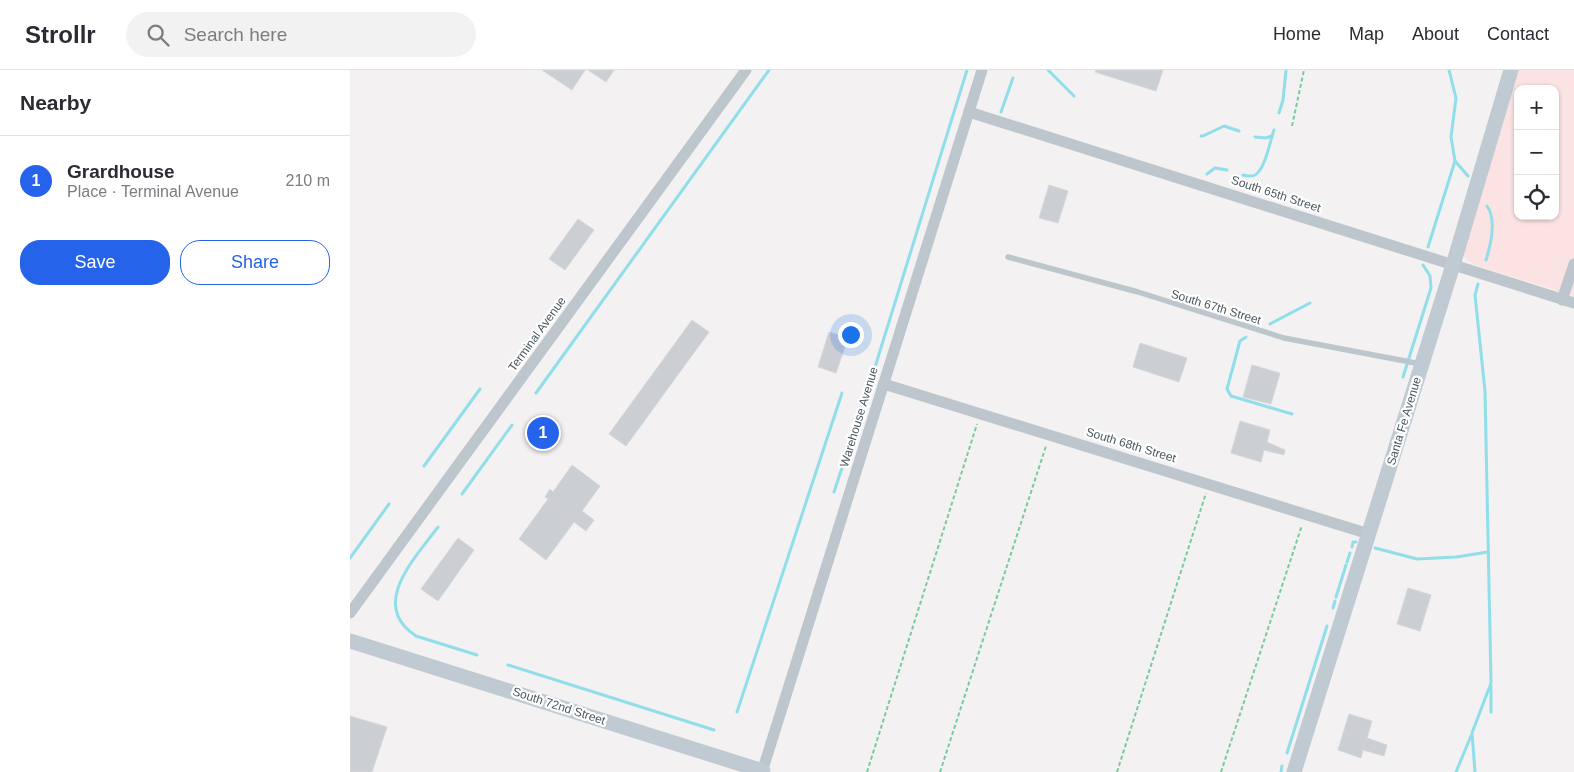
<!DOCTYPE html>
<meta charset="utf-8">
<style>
body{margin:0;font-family:Helvetica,sans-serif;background:#f2f2f3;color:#2b2b33}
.controls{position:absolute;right:15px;top:15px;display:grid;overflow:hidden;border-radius:10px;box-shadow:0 1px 4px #0004}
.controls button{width:45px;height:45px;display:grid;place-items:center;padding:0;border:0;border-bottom:1px solid #e1e1e2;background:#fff;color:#2b2b33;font:25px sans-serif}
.you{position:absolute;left:500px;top:264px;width:18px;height:18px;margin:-12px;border:4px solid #fff;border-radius:50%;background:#1a73e8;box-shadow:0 0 0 8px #1a73e833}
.badge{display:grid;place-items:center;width:32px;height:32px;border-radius:50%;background:#2563eb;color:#fff;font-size:16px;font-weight:700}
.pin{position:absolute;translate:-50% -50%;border:2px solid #fff;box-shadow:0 1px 5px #0006}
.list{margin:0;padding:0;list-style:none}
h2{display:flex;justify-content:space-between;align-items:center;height:65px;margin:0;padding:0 20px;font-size:21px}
h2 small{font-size:16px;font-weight:400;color:#7c7c81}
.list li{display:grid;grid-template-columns:32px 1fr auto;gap:15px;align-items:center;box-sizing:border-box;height:90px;padding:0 20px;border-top:1px solid #e1e1e2}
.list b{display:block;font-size:19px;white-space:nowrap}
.list p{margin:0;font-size:16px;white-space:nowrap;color:#7c7c81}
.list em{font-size:16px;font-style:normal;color:#7c7c81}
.actions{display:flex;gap:10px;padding:15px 20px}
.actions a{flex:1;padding:11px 0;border:1px solid #2563eb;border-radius:20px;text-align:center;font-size:18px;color:#2563eb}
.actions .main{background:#2563eb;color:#fff}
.icon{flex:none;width:28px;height:28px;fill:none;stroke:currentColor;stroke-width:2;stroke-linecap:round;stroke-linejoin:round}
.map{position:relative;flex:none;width:1224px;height:702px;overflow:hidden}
header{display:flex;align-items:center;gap:30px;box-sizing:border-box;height:70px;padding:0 25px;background:#fff;border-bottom:1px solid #e1e1e2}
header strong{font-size:24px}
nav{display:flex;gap:28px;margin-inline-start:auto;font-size:18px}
.search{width:350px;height:45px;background:#f2f2f3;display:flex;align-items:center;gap:12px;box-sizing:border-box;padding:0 18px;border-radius:28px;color:#7c7c81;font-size:19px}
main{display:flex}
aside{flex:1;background:#fff}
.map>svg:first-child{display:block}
.medical{fill:#fbe3e3;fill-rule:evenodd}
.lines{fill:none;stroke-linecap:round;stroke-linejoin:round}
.stream{stroke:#90deea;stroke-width:3}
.building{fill:#cbced3;stroke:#d5d7dc}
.path{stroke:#7acb9d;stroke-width:2;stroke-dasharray:4 2.5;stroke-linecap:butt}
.lane{stroke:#bdc6cd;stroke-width:5.5}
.street{stroke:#bdc6cd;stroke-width:11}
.secondary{stroke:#bfcad3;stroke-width:15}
.labels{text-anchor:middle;stroke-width:4.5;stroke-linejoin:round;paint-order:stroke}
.street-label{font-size:12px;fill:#49555d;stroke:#fff}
</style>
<header>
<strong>Strollr</strong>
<div class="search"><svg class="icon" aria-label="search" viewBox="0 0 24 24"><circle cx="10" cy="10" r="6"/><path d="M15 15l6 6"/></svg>Search here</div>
<nav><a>Home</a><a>Map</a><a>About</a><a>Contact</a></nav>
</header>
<main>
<aside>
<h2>Nearby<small></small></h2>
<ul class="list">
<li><span class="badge">1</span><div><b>Grardhouse</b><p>Place · Terminal Avenue</p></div><em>210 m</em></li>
</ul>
<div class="actions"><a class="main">Save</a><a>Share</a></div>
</aside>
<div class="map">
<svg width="1224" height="702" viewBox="0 0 1224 702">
<rect width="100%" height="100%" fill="#f3f1f1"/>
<path class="medical" d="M1167,0H1224V226L1125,195L1120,192L1114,186V178ZM1168,19H1205V146H1168Z"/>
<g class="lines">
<g class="stream">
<polyline points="698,0 724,26"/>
<polyline points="1099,0 1106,28 1101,67 1105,91 1118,106"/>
<polyline points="651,42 663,8"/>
<polyline points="929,43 933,30 936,0"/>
<polyline points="851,66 853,66 874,56 889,61"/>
<polyline points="905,67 916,68 922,66"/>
<polyline points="857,104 865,98 877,100"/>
<path d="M893,105C897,106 901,107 905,105C915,100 920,71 924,60"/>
<polyline points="1078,177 1105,91"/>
<path d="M1136,190C1141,174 1147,150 1137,136"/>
<polyline points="920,254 960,233"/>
<polyline points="896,267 890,271 877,319 881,326 942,344"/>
<polyline points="1053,307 1081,218 1080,206 1073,195"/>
<polyline points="186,323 419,0"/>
<polyline points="74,396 130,319"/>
<polyline points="484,422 521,310 617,0"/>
<polyline points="112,424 162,355"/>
<path d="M88,457C66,487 18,535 66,566L127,585"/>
<polyline points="1002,477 1003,472 1006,472"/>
<polyline points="1025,478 1067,489 1106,487 1138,482"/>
<polyline points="0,488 39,434"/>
<polyline points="997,492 1000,483"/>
<polyline points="986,527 996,495"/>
<polyline points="983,538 985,531"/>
<polyline points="158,595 364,660"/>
<polyline points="1141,616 1141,642"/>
<polyline points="387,642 492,323"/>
<polyline points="937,683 977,556"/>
<polyline points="931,702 932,696"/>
<polyline points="1106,702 1121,666"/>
<polyline points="1125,702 1122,663 1141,613 1135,321 1125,225 1128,214"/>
</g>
</g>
<g class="building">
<polygon points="192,0 235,0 222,20"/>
<polygon points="238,0 264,0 256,12"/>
<polygon points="746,0 813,0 806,21 745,2"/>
<polygon points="699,115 718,121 708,153 689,148"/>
<polygon points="228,149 244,160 215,200 199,189"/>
<polygon points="342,250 359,262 276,376 259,364"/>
<polygon points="479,262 498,268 486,303 468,297"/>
<polygon points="790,273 837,288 829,312 783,297"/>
<polygon points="902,295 930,303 921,334 893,327"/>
<polygon points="890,351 920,360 917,372 935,380 934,385 914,380 911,392 881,383"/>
<polygon points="222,395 250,416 232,441 244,450 236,461 224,452 196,490 169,469 198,429 195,427 200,419 203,422"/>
<polygon points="108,468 124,480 88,531 71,519"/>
<polygon points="1058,518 1081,525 1070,561 1047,554"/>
<polygon points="999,644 1022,651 1017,668 1037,675 1034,686 1013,680 1011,688 988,680"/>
<polygon points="0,646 37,657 22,702 0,702"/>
</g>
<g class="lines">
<g class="path">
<polyline points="942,56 954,0"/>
<polyline points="517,702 627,354"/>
<polyline points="590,702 696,376"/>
<polyline points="767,702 856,423"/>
<polyline points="871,702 952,455"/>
</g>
<polyline class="lane" points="658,187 788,222 934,268 1071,294"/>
<g class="street">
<polyline points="619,42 1224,233"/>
<polyline points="1212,230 1224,194"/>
<polyline points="534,314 1019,464"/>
<polyline points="0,543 396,0"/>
<polyline points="412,702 632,0"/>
</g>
<g class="secondary">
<polyline points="0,571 413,701"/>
<polyline points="944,702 1103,195 1161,0"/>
</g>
</g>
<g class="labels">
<g class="street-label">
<text transform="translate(926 124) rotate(18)" y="4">South 65th Street</text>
<text transform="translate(866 237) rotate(17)" y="4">South 67th Street</text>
<text transform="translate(187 264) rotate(-54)" y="4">Terminal Avenue</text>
<text transform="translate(509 347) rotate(-73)" y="4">Warehouse Avenue</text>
<text transform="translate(1054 351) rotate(-73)" y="4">Santa Fe Avenue</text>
<text transform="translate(781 375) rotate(17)" y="4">South 68th Street</text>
<text transform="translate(209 636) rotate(18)" y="4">South 72nd Street</text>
</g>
</g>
</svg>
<div class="controls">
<button>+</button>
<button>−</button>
<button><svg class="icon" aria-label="locate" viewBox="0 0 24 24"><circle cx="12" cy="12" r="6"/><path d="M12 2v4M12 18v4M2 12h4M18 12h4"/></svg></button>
</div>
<div class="you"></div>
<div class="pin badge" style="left:193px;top:363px">1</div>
</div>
</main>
